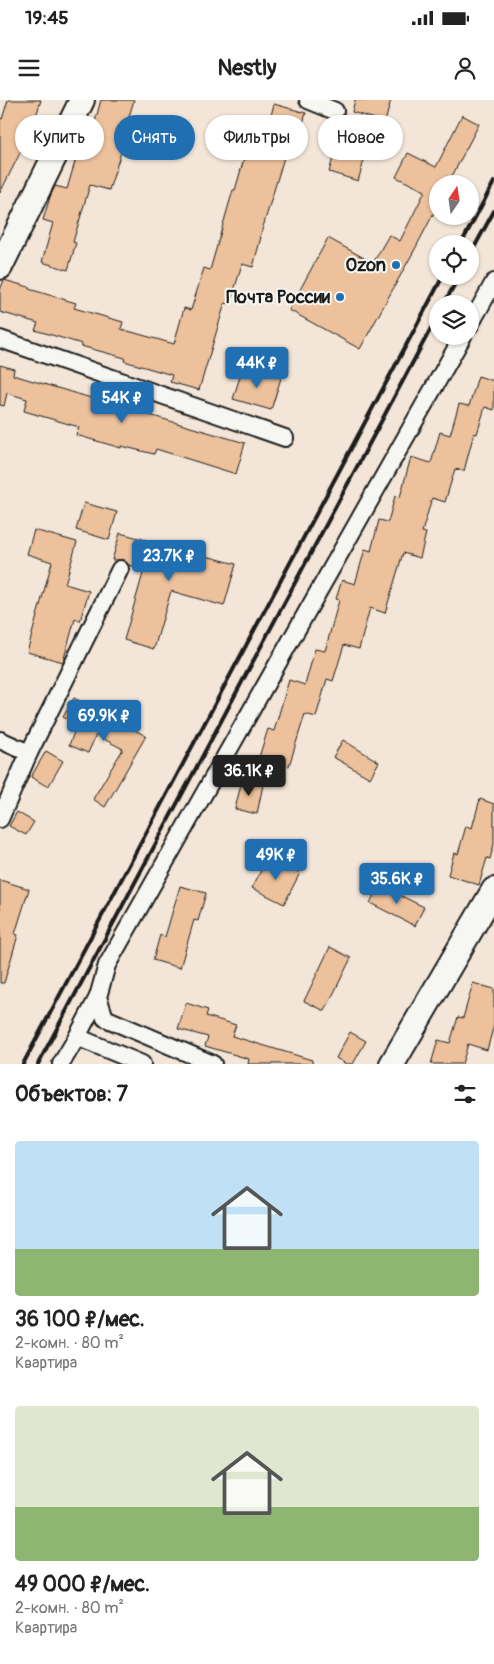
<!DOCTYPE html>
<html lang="ru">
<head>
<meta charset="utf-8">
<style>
	:root { --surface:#fff; --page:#f6f6f6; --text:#222; --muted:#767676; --accent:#1f6fb2 }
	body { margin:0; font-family:Pangolin,sans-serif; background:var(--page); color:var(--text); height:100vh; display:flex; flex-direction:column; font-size:19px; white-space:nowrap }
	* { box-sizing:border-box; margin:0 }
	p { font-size:16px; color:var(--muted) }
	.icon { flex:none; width:28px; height:28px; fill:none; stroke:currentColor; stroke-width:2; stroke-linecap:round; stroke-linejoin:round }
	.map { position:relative; height:964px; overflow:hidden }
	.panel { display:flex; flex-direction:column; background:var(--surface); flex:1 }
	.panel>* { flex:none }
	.guide { position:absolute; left:15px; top:15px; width:465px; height:45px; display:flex; gap:10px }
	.needle { width:32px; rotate:13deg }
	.buttons { position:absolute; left:429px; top:75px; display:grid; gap:10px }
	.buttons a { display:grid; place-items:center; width:50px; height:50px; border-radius:50%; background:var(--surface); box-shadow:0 1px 4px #0004; font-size:25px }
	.price { position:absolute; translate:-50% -42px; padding:0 11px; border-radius:5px; background:var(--accent); color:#fff; font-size:16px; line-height:32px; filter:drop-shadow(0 1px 2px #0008) }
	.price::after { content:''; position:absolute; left:50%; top:30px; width:15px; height:11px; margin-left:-8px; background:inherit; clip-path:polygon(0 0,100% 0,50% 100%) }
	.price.on { background:#222; color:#fff }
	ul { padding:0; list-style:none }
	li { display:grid; align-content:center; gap:10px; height:265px; padding:0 15px }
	li span { display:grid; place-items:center; height:155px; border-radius:5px; color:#555 }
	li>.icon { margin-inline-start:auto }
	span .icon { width:90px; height:90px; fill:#fffc; stroke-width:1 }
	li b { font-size:21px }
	h2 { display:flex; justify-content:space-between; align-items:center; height:60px; padding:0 15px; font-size:21px }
	.pill { padding:0 18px; border-radius:22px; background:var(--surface); box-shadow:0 1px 4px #0004; font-size:18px; line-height:45px }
	.pill.on { background:var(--accent); color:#fff }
	.status { display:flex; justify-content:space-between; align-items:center; height:35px; padding:0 25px; background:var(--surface); direction:ltr }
	.status svg { height:14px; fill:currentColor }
	header { display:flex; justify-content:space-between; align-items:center; height:65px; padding:0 15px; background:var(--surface); font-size:22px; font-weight:700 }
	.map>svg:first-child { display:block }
</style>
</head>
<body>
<div class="status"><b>19:45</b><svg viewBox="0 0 49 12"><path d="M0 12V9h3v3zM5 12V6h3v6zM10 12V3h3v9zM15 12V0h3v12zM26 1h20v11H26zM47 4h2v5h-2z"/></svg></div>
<header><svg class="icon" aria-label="menu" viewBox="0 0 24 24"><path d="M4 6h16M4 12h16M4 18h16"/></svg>Nestly<svg class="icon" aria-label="person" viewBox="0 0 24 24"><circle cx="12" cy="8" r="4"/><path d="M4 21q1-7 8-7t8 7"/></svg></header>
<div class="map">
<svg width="494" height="964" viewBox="0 0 494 964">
	<rect width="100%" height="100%" fill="#f3e6d8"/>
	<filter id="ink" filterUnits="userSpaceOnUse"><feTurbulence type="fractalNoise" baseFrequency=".02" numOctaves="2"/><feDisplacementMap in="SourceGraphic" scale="10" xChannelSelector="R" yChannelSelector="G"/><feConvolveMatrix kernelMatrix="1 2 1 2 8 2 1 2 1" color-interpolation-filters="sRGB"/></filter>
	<g filter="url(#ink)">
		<!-- building -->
		<g fill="#ecc19c" stroke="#1c1c1c">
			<polygon points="8,0 41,0 32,29 35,30 29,46 24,45 0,93 0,18 2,19"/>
			<polygon points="101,0 134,0 128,20 131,21 109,90 90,85 73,142 76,143 68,170 42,162 53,123 43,120 50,97 55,86 67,89 80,45 88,47"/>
			<polygon points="355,0 391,0 385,22 352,12"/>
			<polygon points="274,4 306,13 296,47 288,44 260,137 261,137 253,167 242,164 230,204 225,203 199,290 170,282 172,275 124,261 125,258 81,246 82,244 35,230 38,223 0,212 0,190 4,180 29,187 29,189 76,203 74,208 123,222 121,229 174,244 184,208 191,210 204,168 210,170 233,90 235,90 248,45 262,49"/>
			<polygon points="462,15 479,24 448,84 438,84 438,105 415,149 360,249 289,210 328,138 373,163 389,135 400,141 425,91 396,77 408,53 436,67"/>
			<polygon points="338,41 367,50 358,81 329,72"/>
			<polygon points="0,265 14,269 13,275 245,343 236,374 156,349 154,354 121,346 121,348 76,335 79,327 24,311 27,299 7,293 4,306 0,305"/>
			<polygon points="243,267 281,278 271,310 233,299"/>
			<polygon points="478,276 494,281 494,310 485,307 477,334 474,333 464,371 455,369 445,402 432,398 422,432 426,433 420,458 403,453 385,513 370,508 359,549 344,545 333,581 327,579 316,617 305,614 289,666 259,657 268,629 274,631 289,580 305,585 315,549 325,551 339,500 336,499 342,480 355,484 365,449 371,451 379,420 388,422 395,396 400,397 411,357 431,363 440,332 450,335 459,304 469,306"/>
			<polygon points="84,403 117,412 109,440 76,430"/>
			<polygon points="34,430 77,442 65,484 89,491 80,521 75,519 63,562 27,552 52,462 27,454"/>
			<polygon points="120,433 236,464 224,506 171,491 154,549 124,540 144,470 129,465 124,460 112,460"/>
			<polygon points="74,598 146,636 105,707 93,699 123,649 96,635 88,653 69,645 77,625 63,617"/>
			<polygon points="343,640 379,662 370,678 333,657"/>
			<polygon points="46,651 63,661 48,687 31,677"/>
			<polygon points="242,680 263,685 257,714 235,709"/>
			<polygon points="480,699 494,704 494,744 490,759 487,758 479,785 448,775 454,753 458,754 466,726 472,728"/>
			<polygon points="17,712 34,722 26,735 9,726"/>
			<polygon points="268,757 300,773 284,804 252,788"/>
			<polygon points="0,780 29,789 15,834 18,835 4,883 0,883"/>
			<polygon points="379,785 424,807 415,826 370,803"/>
			<polygon points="180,786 206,793 198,821 194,820 180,868 153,860 160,835 165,837"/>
			<polygon points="330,847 351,858 325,911 304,901"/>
			<polygon points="473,883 494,889 494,925 487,950 468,944 462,964 431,964 438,940 450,943 458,917 463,918"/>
			<polygon points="186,903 208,910 206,916 236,925 232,936 312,960 312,964 248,964 249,959 205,946 208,937 178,929"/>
			<polygon points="350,932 366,941 353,964 346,964 336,958"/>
		</g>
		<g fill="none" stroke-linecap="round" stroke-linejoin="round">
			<defs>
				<g id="street">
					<polyline points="308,0 335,11"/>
					<polyline points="470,225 494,182"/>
					<polyline points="0,239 285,338"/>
					<polyline points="0,640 29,653"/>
					<polyline points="0,719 29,653 120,469"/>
					<polyline points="77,937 142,964"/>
					<polyline points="61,964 77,937 98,897"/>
					<polyline points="213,964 105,918 98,897 107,865 463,236"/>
				</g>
				<g id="secondary">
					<polyline points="0,167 82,0"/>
					<polyline points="392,964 494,790"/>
				</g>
			</defs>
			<!-- street casing -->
			<use href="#street" stroke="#1c1c1c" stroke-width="20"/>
			<!-- secondary casing -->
			<use href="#secondary" stroke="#1c1c1c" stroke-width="28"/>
			<!-- street -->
			<use href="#street" stroke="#f6f6f2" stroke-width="16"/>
			<!-- secondary -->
			<use href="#secondary" stroke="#f6f6f2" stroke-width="24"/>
			<!-- rail -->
			<g stroke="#1c1c1c" stroke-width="4">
				<polyline points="461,144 494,82"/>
				<polyline points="470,155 494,111"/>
				<polyline points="444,204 459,176"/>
				<polyline points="23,964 443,176"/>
				<polyline points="38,964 438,215"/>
			</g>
		</g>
	</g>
	<!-- markers -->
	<g fill="#1f6fb2" stroke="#f6f6f2" stroke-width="2">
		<circle cx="396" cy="165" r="5"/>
		<circle cx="340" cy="197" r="5"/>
	</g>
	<g text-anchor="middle" stroke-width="4" stroke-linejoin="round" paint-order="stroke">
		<!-- poi labels -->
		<g font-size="18" font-weight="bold" fill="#1c1c1c" stroke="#f6f6f2" text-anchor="end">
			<text x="386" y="171">Ozon</text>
			<text x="330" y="203">Почта России</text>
		</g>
	</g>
</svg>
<div class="buttons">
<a><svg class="needle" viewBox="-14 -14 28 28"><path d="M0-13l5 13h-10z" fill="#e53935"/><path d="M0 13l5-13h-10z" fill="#767676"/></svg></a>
<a><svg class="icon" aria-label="locate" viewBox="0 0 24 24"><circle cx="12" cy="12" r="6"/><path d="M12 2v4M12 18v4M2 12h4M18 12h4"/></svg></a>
<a><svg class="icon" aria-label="layers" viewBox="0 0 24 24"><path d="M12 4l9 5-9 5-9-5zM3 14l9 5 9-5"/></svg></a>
</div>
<b class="price" style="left:257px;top:289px">44K ₽</b>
<b class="price" style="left:122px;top:324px">54K ₽</b>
<b class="price" style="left:169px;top:482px">23.7K ₽</b>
<b class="price" style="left:104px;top:642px">69.9K ₽</b>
<b class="price on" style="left:249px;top:697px">36.1K ₽</b>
<b class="price" style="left:276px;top:781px">49K ₽</b>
<b class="price" style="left:397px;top:805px">35.6K ₽</b>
<div class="guide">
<a class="pill">Купить</a>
<a class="pill on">Снять</a>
<a class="pill">Фильтры</a>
<a class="pill">Новое</a>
</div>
</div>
<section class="panel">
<h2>Объектов: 7<svg class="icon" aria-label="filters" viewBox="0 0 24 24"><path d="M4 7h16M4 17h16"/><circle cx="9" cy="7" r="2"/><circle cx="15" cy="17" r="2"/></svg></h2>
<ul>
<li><span style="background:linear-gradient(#bfe0f5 70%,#8fb573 0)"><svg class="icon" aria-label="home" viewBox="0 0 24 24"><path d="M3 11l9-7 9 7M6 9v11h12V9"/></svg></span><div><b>36 100 ₽/мес.</b><p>2-комн. · 80 m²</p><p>Квартира</p></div></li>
<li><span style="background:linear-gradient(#dfe7d0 65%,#8fb573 0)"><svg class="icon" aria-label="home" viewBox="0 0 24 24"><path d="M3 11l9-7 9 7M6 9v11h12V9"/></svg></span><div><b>49 000 ₽/мес.</b><p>2-комн. · 80 m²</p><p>Квартира</p></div></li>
</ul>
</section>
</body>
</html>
